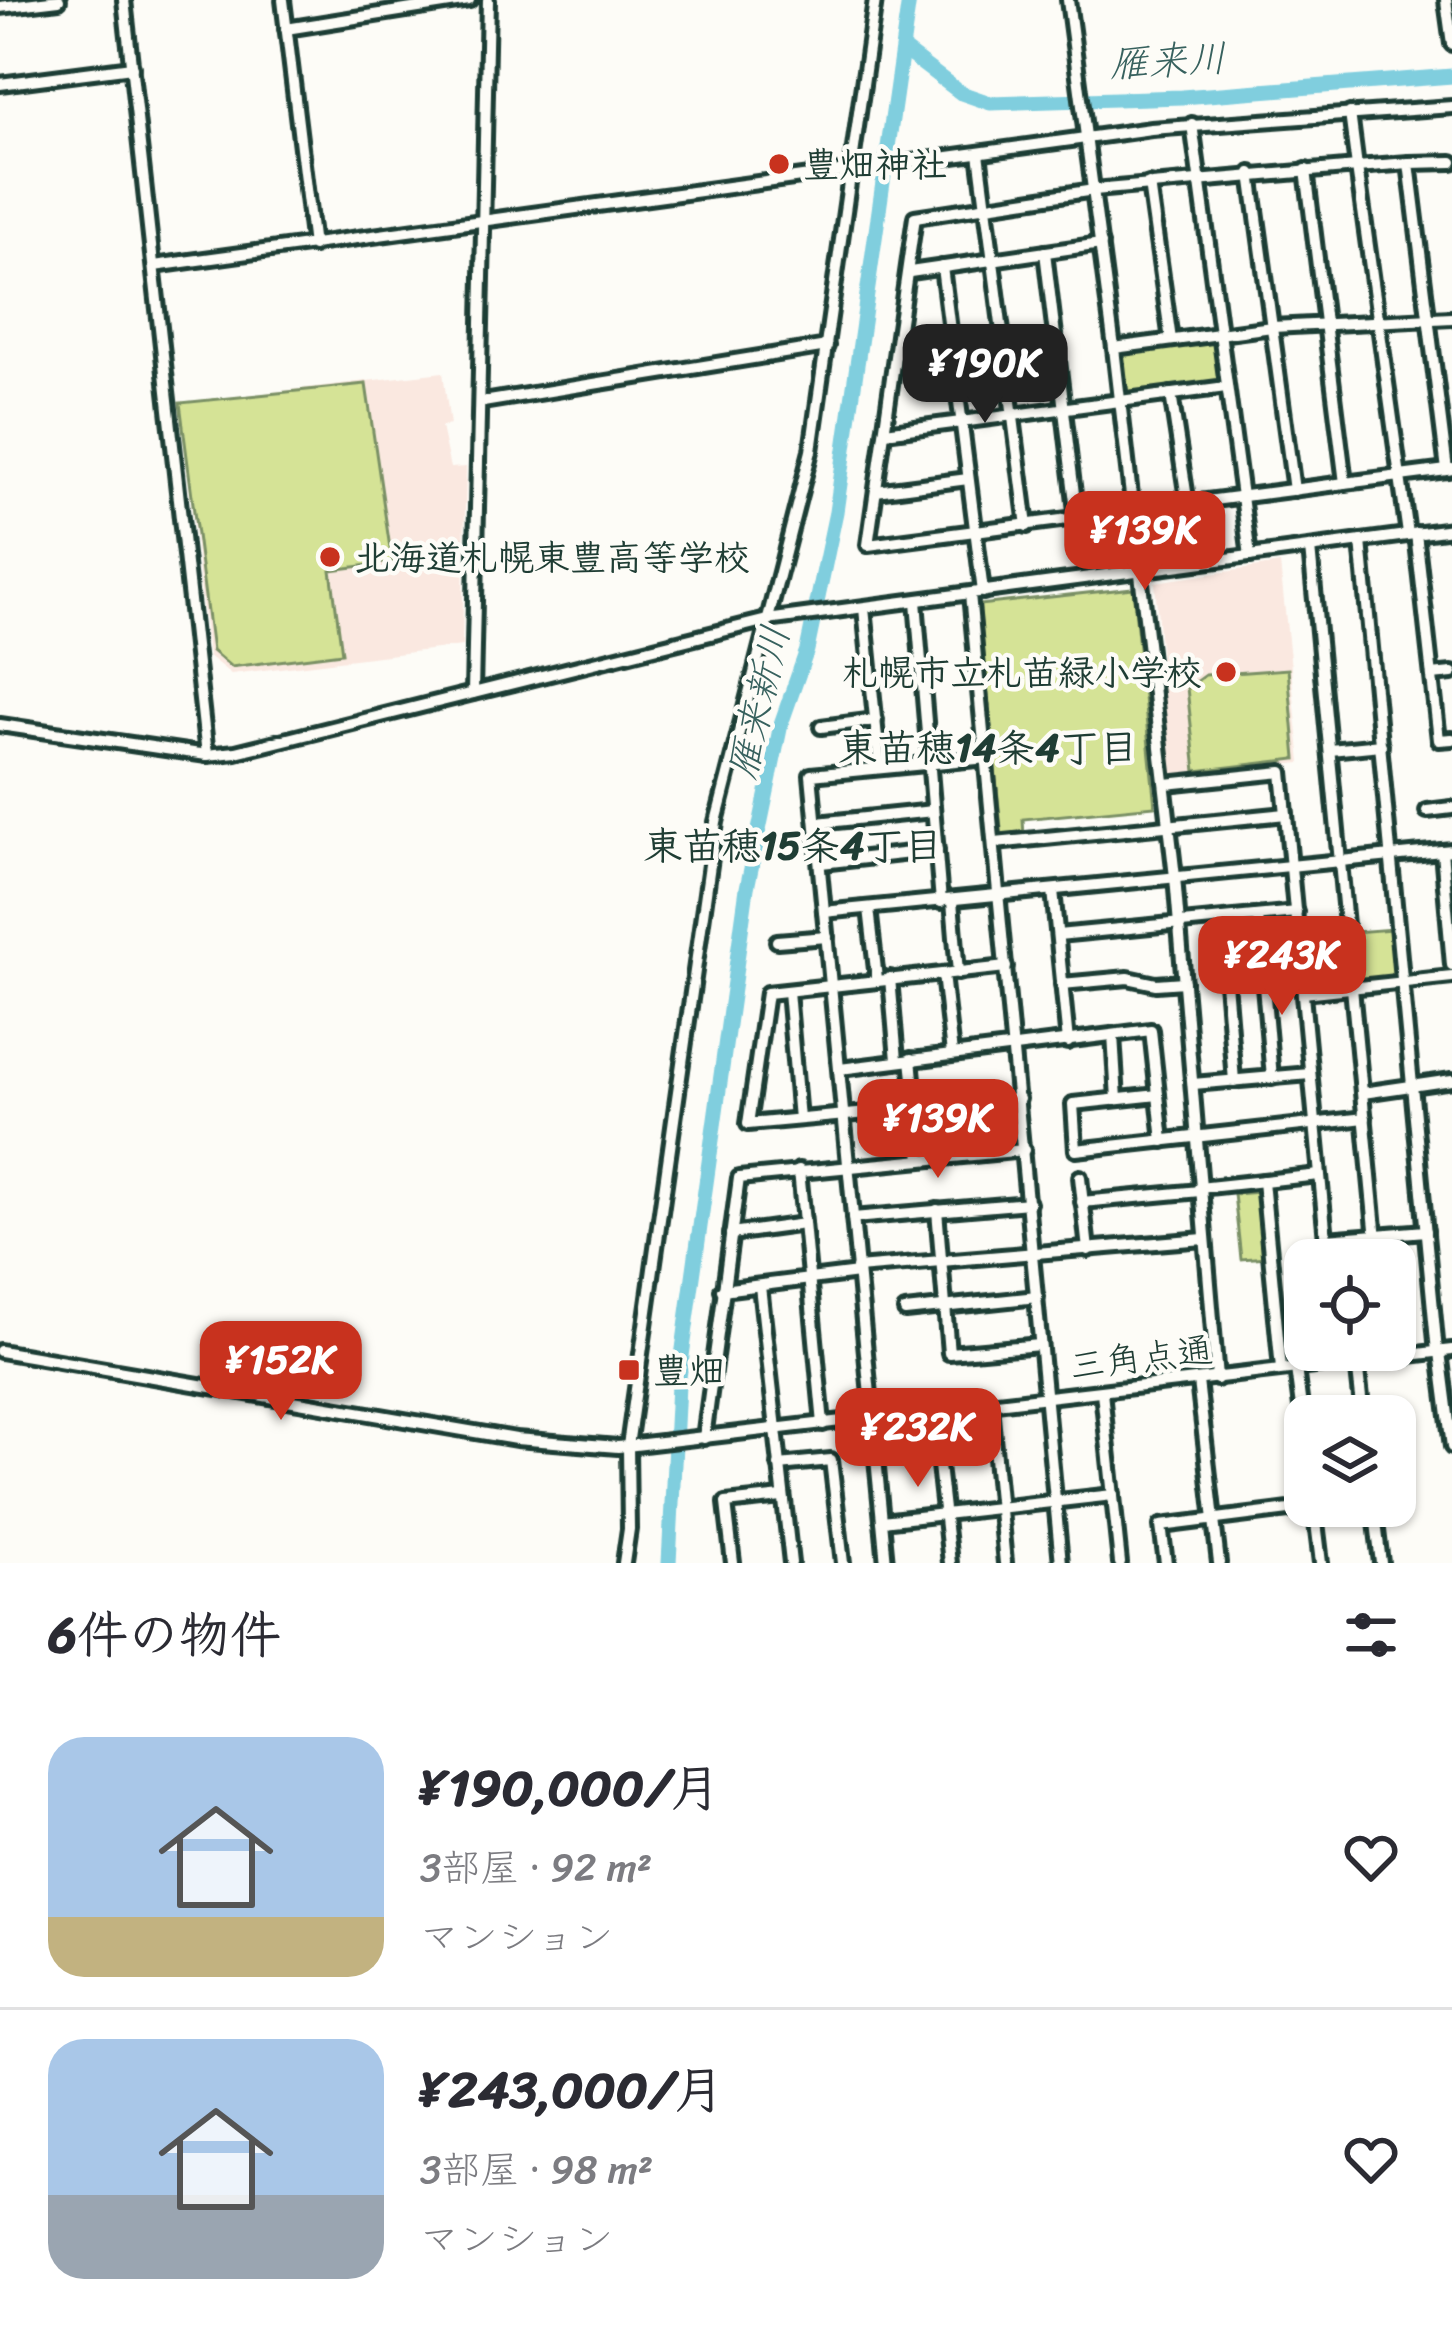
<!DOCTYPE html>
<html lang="ja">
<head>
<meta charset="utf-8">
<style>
	:root { --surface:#fff; --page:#f7f7f7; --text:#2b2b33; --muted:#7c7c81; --line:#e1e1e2; --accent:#c8321e }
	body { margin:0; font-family:Sriracha,"Klee One",sans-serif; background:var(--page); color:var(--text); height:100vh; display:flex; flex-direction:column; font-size:45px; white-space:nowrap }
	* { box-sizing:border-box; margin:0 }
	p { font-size:39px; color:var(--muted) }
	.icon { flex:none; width:66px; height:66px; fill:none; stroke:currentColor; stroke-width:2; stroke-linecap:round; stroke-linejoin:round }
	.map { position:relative; height:1563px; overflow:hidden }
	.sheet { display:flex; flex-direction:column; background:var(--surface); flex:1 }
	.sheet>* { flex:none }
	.buttons { position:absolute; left:1284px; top:1239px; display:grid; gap:24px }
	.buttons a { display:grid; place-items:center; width:132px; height:132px; border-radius:24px; background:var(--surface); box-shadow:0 3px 9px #0004; font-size:60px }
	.price { position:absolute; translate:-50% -102px; padding:0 27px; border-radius:24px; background:var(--accent); color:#fff; font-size:39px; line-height:78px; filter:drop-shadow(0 3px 6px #0008) }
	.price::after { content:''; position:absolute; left:50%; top:72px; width:36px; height:27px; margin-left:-18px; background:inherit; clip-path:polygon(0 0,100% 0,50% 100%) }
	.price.active { background:#222; color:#fff }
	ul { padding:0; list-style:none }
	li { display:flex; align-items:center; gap:36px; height:300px; padding:0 48px }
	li+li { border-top:3px solid var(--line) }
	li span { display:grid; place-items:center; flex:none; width:336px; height:240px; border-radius:36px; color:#555 }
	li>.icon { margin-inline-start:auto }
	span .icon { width:144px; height:144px; fill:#fffc; stroke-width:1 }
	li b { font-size:51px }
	h2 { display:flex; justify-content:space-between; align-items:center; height:144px; padding:0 48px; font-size:51px }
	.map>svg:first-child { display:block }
</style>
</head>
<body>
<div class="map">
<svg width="1452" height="1563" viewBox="0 0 1452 1563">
	<rect width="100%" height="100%" fill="#fdfcf7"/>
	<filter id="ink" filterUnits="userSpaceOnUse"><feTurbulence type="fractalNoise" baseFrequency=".00833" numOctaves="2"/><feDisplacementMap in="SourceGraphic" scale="24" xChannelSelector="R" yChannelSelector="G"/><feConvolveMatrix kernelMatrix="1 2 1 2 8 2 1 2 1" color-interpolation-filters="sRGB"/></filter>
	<g filter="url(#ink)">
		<!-- built -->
		<g fill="#fae8e0">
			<polygon points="443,372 450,425 441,427 450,468 466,467 462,646 231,674 208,656 180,403"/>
			<polygon points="1280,564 1301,763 1170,778 1155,582"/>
		</g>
		<!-- green -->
		<g fill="#d5e396" stroke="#7a9065" stroke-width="3">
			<polygon points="1215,339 1221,384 1125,395 1119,351"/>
			<polygon points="366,384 392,562 331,570 342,653 231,667 212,651 180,403"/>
			<polygon points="1133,588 1155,806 1023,819 1024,837 1002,839 979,605"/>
			<polygon points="1288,669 1296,759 1196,771 1187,688 1205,675"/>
			<polygon points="1392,929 1397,976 1361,984 1353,932"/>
			<polygon points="1260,1192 1267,1257 1241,1259 1234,1194"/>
		</g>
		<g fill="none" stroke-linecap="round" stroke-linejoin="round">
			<!-- river -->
			<g stroke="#80cede" stroke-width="15">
				<polyline points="904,50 961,93 990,103 1182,97 1452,76"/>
				<polyline points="669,1563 678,1385 747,888 781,724 807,650 836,512 909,0"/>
			</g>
			<defs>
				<g id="minor">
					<polyline points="124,0 207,755"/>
					<polyline points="283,0 313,246"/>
					<polyline points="1068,0 1114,348"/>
					<polyline points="1446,0 1452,44"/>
					<polyline points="0,7 59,0"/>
					<polyline points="286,29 469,0"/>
					<polyline points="0,84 132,67"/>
					<polyline points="1350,113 1357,167 1409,163"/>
					<polyline points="1192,124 1250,556"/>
					<polyline points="979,153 1027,526"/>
					<polyline points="1306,170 1345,483"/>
					<polyline points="1251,173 1294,490"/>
					<polyline points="1149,184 1171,340"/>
					<polyline points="1045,252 1077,519"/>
					<polyline points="154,266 1151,129 1452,107"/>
					<polyline points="942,267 983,592"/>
					<polyline points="910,272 1101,244"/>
					<polyline points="1171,394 1188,505"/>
					<polyline points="483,402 827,346"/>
					<polyline points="885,432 1226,387"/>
					<polyline points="1447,470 1409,163 1452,162"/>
					<polyline points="876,491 968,479"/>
					<polyline points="1416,533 1439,740 1452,739"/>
					<polyline points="1408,534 1357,167 1094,190 915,217 868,545 1345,483 1447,470 1452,469"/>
					<polyline points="1361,541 1437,1352"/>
					<polyline points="1310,548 1378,1260"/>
					<polyline points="970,594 1061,1563"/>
					<polyline points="916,601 941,902"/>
					<polyline points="864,608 880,768"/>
					<polyline points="1432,675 1452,673"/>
					<polyline points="473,693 488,0"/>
					<polyline points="0,725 207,755 236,752 767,620 1452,529"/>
					<polyline points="821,727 876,720"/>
					<polyline points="1330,750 1381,745"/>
					<polyline points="1166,784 1282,772 1328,1260"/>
					<polyline points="1427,811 1452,808"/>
					<polyline points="817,823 933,811"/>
					<polyline points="995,843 1286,814"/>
					<polyline points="1442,851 1452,965"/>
					<polyline points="821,863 937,850"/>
					<polyline points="1053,890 1068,1042"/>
					<polyline points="952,901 958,973"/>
					<polyline points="869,908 877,979"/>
					<polyline points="824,912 1452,850"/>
					<polyline points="1258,916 1272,1078"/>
					<polyline points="1221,920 1234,1081"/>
					<polyline points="1058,935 1296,912"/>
					<polyline points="777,941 827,937"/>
					<polyline points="1006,967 767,993 748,1124 1019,1099"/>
					<polyline points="943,974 952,1054"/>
					<polyline points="890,978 897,1060"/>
					<polyline points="1062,984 1128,978 1156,984 1184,982"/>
					<polyline points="788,991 799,1119"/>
					<polyline points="1303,993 1452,977"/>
					<polyline points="1113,1035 1117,1099"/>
					<polyline points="911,1059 921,1159"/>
					<polyline points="840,1069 1151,1030 1163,1141"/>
					<polyline points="1193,1084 1310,1074"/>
					<polyline points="1363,1093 1452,1080"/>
					<polyline points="1158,1095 1073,1104 1076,1150 1365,1118"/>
					<polyline points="799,1170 823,1424"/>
					<polyline points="1080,1177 1088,1250"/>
					<polyline points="1263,1181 1281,1369"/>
					<polyline points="1199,1188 1319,1175"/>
					<polyline points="1082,1202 1200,1191"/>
					<polyline points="937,1210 949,1353 1040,1345"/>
					<polyline points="853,1218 1029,1203"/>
					<polyline points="731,1234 804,1224"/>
					<polyline points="1326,1239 1426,1231"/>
					<polyline points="857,1268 1204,1239"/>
					<polyline points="760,1286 791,1563"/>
					<polyline points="722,1290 858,1273"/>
					<polyline points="905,1311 1037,1297"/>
					<polyline points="0,1351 516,1439 618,1447 1452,1350"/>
					<polyline points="1440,1352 1452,1447"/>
					<polyline points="1357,1361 1363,1416"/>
					<polyline points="1296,1368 1305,1439"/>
					<polyline points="1217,1379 1175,877 1114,348 1272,327 1452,318"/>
					<polyline points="1198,1381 1219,1563"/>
					<polyline points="1102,1392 1120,1563"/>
					<polyline points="990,1405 1005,1563"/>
					<polyline points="933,1412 950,1563"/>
					<polyline points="704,1438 739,1178 1024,1150"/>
					<polyline points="779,1465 831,1460 843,1563"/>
					<polyline points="1314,1506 1321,1563"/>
					<polyline points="1374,1506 1381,1563"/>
					<polyline points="882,1521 1113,1495"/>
					<polyline points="624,1563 629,1529 628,1446 716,822 811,451 875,0"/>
					<polyline points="733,1563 726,1503 782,1497"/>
					<polyline points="886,1563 811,775 987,758"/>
					<polyline points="1166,1563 1161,1526 1321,1506"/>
				</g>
			</defs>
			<!-- minor casing -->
			<use href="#minor" stroke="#1f3d34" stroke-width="20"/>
			<!-- minor -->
			<use href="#minor" stroke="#fdfcf7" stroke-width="10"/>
		</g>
	</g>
	<!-- markers -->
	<g fill="#c8321e" stroke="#fdfcf7" stroke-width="4.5">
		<circle cx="779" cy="164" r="12"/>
		<circle cx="330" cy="557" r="12"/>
		<circle cx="1226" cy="672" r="12"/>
		<rect x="617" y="1358" width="24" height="24" rx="6"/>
	</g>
	<g text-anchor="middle" stroke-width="9" stroke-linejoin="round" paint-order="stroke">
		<!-- poi labels -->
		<g font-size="36" font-weight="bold" fill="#1f3d34" stroke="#fdfcf7" text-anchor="start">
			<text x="803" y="177">豊畑神社</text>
			<text x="354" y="570">北海道札幌東豊高等学校</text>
			<text x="1202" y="685" text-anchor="end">札幌市立札苗緑小学校</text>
			<text x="653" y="1383">豊畑</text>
		</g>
		<!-- street labels -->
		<g font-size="36" fill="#1f3d34" stroke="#fdfcf7">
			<text transform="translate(1141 1357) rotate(-7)" y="13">三角点通</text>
		</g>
		<!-- water labels -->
		<g font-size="39" font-style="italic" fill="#37615e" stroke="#fdfcf7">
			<text transform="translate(1168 60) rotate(-3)" y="14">雁来川</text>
			<text transform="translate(758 702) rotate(-77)" y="14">雁来新川</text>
		</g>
		<!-- neighbourhood labels -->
		<g font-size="39" font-weight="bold" fill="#1f3d34" stroke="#fdfcf7">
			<text x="988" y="761">東苗穂14条4丁目</text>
			<text x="793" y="859">東苗穂15条4丁目</text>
		</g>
	</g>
</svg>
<div class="buttons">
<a><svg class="icon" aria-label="locate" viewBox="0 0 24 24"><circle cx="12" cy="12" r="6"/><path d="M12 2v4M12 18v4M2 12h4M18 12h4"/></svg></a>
<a><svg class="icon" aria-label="layers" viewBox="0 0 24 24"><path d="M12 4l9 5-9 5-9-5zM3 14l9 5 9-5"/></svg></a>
</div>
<b class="price active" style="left:985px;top:426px">¥190K</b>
<b class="price" style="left:1145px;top:593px">¥139K</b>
<b class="price" style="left:1282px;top:1018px">¥243K</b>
<b class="price" style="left:938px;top:1181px">¥139K</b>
<b class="price" style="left:281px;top:1423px">¥152K</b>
<b class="price" style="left:918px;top:1490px">¥232K</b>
</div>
<section class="sheet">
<h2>6件の物件<svg class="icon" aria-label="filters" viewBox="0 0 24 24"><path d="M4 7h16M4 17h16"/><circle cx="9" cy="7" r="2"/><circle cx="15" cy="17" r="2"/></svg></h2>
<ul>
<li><span style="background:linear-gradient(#a9c7e8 75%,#c2b280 0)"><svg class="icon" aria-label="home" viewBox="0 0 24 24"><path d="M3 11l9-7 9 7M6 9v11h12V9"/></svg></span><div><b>¥190,000/月</b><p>3部屋 · 92 m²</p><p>マンション</p></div><svg class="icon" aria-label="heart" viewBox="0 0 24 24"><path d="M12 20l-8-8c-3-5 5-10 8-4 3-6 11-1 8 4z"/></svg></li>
<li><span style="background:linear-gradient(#a9c7e8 65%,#9aa5b1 0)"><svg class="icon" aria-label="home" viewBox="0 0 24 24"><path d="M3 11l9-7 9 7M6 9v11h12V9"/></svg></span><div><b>¥243,000/月</b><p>3部屋 · 98 m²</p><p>マンション</p></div><svg class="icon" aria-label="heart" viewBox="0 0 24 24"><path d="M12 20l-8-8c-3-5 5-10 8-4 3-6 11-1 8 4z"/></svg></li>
</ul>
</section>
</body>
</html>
